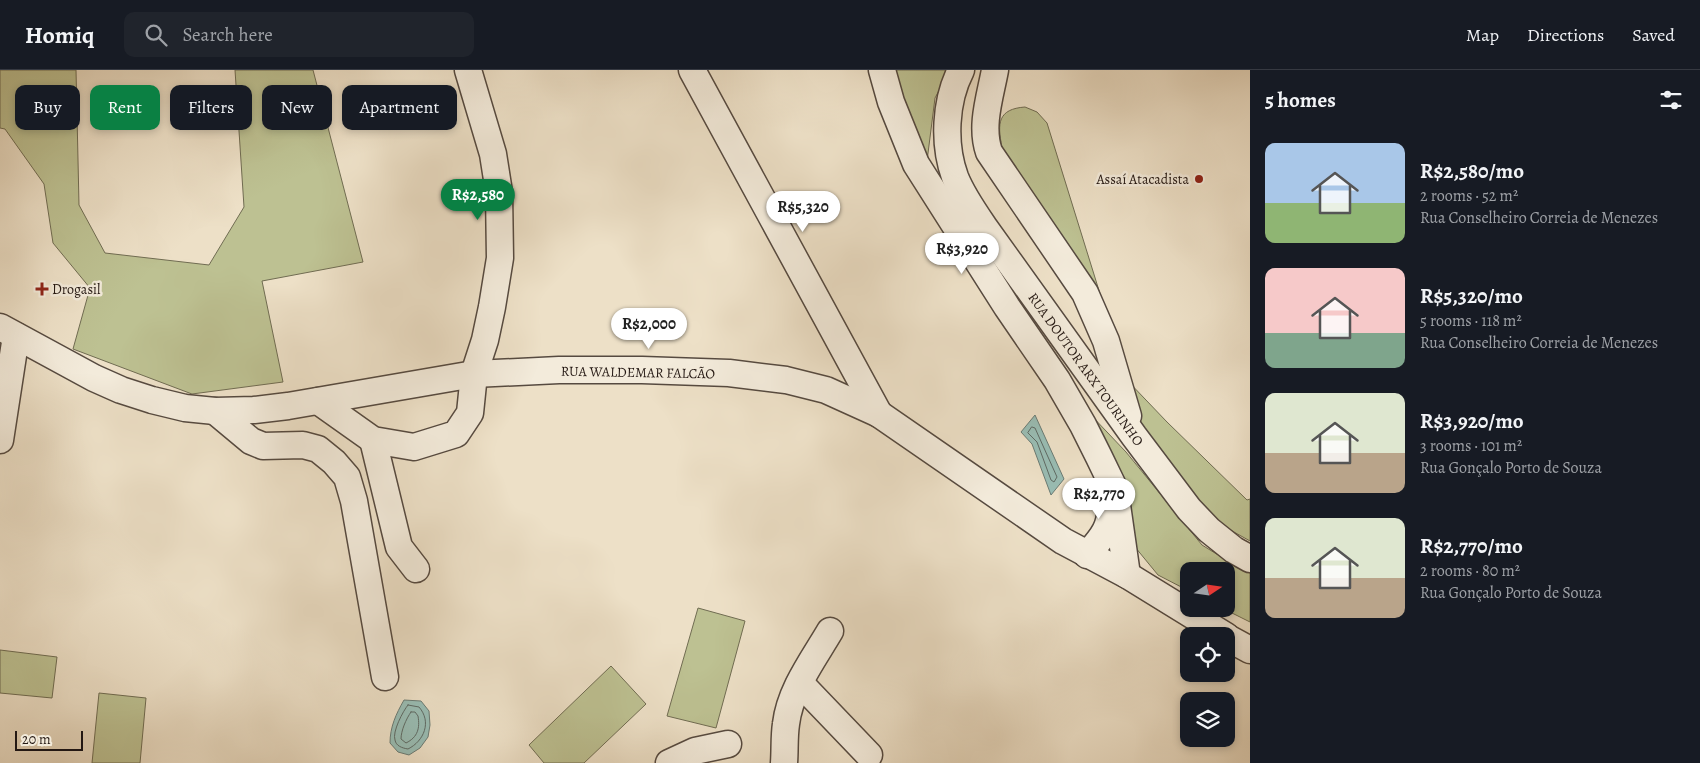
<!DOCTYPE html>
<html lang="en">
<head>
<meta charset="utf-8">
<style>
	:root { --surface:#171b24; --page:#20242c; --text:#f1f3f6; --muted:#9ea1a6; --line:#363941; --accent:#0b8043 }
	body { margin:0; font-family:Alegreya,serif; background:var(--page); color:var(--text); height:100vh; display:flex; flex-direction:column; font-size:19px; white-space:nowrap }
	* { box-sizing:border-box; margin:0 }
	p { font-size:16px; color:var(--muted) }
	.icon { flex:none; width:28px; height:28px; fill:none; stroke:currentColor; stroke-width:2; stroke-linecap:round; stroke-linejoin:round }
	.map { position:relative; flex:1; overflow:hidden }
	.drawer { display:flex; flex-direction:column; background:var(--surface); width:450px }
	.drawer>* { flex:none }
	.banner { position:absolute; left:15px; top:15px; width:475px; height:45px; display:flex; gap:10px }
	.needle { width:32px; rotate:77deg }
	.tools { position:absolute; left:1180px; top:492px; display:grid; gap:10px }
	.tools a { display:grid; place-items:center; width:55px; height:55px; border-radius:10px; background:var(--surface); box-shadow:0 2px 8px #0003; font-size:25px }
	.scale { position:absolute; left:15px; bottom:12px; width:68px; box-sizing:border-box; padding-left:5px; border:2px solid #241813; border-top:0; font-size:14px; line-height:18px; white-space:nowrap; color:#241813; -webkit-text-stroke:4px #f3ebdb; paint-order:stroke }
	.price { position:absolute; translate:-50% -42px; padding:0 11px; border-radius:18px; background:#fff; color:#222; font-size:16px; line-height:32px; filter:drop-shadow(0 1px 2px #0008) }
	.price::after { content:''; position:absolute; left:50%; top:30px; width:15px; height:11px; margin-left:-8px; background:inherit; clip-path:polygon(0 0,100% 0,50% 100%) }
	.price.active { background:var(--accent); color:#fff }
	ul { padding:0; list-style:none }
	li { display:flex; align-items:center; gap:15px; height:125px; padding:0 15px }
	li span { display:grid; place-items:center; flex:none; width:140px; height:100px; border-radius:10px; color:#555 }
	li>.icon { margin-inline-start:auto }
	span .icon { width:60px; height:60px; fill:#fffc; stroke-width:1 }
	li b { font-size:21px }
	h2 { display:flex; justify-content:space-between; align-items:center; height:60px; padding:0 15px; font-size:21px }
	.chip { padding:0 18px; border-radius:10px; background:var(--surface); box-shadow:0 2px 8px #0003; font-size:18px; line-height:45px }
	.chip.active { background:var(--accent); color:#fff }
	header { display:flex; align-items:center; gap:30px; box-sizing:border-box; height:70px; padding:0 25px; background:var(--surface); border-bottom:1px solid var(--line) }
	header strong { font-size:24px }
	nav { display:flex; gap:28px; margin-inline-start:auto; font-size:18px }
	.search { width:350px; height:45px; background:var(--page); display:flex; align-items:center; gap:12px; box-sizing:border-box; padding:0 18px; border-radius:10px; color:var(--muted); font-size:19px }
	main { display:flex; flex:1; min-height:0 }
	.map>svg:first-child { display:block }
</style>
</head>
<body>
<header>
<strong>Homiq</strong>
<div class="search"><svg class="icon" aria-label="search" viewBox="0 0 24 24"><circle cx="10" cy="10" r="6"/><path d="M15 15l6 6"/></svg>Search here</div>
<nav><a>Map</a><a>Directions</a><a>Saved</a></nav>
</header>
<main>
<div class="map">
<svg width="1250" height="693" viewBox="0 0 1250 693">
	<rect width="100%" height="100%" fill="#ede0c7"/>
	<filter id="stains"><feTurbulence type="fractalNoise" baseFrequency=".004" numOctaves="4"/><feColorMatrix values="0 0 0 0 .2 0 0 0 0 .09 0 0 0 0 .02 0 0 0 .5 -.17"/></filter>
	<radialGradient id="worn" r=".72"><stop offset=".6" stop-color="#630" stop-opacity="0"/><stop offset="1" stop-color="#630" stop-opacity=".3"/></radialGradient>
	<!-- green -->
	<g fill="#bdc192" stroke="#706c52">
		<polygon points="0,0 76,0 79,135 105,183 209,195 244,137 235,0 313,0 363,192 262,211 283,312 192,324 73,279 90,218 53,173 44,114 5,59 0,58"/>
		<polygon points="888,0 950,0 935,28 926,99"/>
		<path d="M1025,37L1037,42L1047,53L1101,227L1002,77C997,53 998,39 1025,37Z"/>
		<polygon points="1124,307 1167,352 1247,430 1250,429 1250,471 1209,448 1145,364"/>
		<polygon points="1088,342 1126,382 1202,475 1244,501 1250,503 1250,552 1224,539 1226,539 1226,501 1189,501 1189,521 1158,505 1135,477"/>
		<polygon points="698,538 745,551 716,658 667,646"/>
		<polygon points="0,580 57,587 52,628 0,623"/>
		<polygon points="611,596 646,634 584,693 544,693 529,675"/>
		<polygon points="99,623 146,628 140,693 92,693"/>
	</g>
	<!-- water -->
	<g fill="#99bdb4" stroke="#6a7b74">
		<polygon points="1035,345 1064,409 1051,425 1032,374 1021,362"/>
		<path d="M404,630L421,631L429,641L430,655L428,667L420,678L409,685L398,682L390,673C390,657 396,644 404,630Z"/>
	</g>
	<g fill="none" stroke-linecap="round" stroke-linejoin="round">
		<!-- shore -->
		<g stroke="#5e6a64" stroke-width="1">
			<polygon points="1032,357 1035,358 1057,407 1054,412 1051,410 1037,372 1028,363"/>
			<path d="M408,635L419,637C432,652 424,671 408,679C402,678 396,676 395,670C392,662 403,641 408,635Z"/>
			<path d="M411,642H415L418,646C420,658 418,667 406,673L401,669C401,661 406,649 411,642Z"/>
		</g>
		<defs>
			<g id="minor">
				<polyline points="692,0 879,344"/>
				<polyline points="882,0 891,32 916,94 1007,237 1057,310 1083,355 1099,387 1113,416 1117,435 1127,505"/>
				<path d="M961,0C945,31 943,74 955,107C962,125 974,142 985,158L1134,366L1189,439L1209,460L1234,480L1250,489"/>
				<path d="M995,0C990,27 980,56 989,82L1085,223L1106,271L1128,346"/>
				<polyline points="0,257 94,308 121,320 152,330 185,338 215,341 254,340 288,336 474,304 559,300 642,300 729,303 786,310 826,320 879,344 1063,471 1127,505 1226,566"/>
				<polyline points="318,331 373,370 414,377 456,364 470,343 474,304 485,270 492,237 500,188 499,122 493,84 468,0"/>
				<polyline points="215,341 251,371 263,376 303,375 318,379 334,392 347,407 354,431 385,607"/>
				<polyline points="0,370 16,266"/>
				<polyline points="373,370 399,477 416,499"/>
				<path d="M1087,485C1102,468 1113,456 1110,431"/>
				<polyline points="1226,567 1250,580"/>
				<polyline points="800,613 869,685"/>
				<polyline points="669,693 695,681 728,674"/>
				<path d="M784,693C785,680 784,667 786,654C790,620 813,590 830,561"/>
			</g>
		</defs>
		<!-- minor casing -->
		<use href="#minor" stroke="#564a40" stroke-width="29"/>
		<!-- minor -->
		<use href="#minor" stroke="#f3ebdb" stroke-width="26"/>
	</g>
	<!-- markers -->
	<g fill="#8f2418" stroke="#f3ebdb" stroke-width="2">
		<circle cx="1199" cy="109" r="5"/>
		<path d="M39.5 211.5h5v5h5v5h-5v5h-5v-5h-5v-5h5z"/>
	</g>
	<g text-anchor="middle" stroke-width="5" stroke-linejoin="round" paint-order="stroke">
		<!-- poi labels -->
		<g font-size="14" fill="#241813" stroke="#f3ebdb" text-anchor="end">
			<text x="1189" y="114">Assaí Atacadista</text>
			<text x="52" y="224" text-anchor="start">Drogasil</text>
		</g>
		<!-- street labels -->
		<g font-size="14" fill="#241813" stroke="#f3ebdb">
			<text transform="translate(1086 299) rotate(54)" y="5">RUA DOUTOR ARX TOURINHO</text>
			<text transform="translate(638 302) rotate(1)" y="5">RUA WALDEMAR FALCÃO</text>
		</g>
	</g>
	<rect width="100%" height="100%" filter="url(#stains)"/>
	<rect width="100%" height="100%" fill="url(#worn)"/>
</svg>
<div class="tools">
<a><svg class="needle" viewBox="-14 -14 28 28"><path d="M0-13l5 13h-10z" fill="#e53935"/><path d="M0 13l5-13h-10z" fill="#9ea1a6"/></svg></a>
<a><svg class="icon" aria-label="locate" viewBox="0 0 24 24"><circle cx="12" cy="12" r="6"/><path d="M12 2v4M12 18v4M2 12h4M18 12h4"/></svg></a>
<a><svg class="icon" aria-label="layers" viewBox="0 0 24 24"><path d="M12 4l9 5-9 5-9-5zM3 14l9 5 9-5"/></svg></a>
</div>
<div class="scale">20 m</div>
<b class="price active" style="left:478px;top:151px">R$2,580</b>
<b class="price" style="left:803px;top:163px">R$5,320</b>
<b class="price" style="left:962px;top:205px">R$3,920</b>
<b class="price" style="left:649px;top:280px">R$2,000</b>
<b class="price" style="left:1099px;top:450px">R$2,770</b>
<div class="banner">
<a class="chip">Buy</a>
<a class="chip active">Rent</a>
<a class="chip">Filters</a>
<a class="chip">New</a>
<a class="chip">Apartment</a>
</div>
</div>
<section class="drawer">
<h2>5 homes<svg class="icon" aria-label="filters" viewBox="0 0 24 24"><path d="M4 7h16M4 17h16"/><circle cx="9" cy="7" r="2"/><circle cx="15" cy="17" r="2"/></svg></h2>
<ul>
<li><span style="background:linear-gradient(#a9c7e8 60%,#8fb573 0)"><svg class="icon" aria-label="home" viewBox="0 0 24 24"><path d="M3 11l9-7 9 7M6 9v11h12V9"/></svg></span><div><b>R$2,580/mo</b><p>2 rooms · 52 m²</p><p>Rua Conselheiro Correia de Menezes</p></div></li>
<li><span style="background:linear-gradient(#f6c9c9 65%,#7fa58c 0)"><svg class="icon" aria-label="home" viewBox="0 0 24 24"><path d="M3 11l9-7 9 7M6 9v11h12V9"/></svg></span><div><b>R$5,320/mo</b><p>5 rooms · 118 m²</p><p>Rua Conselheiro Correia de Menezes</p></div></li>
<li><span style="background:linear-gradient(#dfe7d0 60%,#b9a48a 0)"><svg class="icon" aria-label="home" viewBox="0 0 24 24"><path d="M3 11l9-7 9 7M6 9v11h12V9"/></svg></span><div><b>R$3,920/mo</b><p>3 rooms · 101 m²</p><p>Rua Gonçalo Porto de Souza</p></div></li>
<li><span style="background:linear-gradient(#dfe7d0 60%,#b9a48a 0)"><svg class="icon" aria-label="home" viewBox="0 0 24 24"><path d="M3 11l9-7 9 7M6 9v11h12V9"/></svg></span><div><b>R$2,770/mo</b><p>2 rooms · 80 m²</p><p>Rua Gonçalo Porto de Souza</p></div></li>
</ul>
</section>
</main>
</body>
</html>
